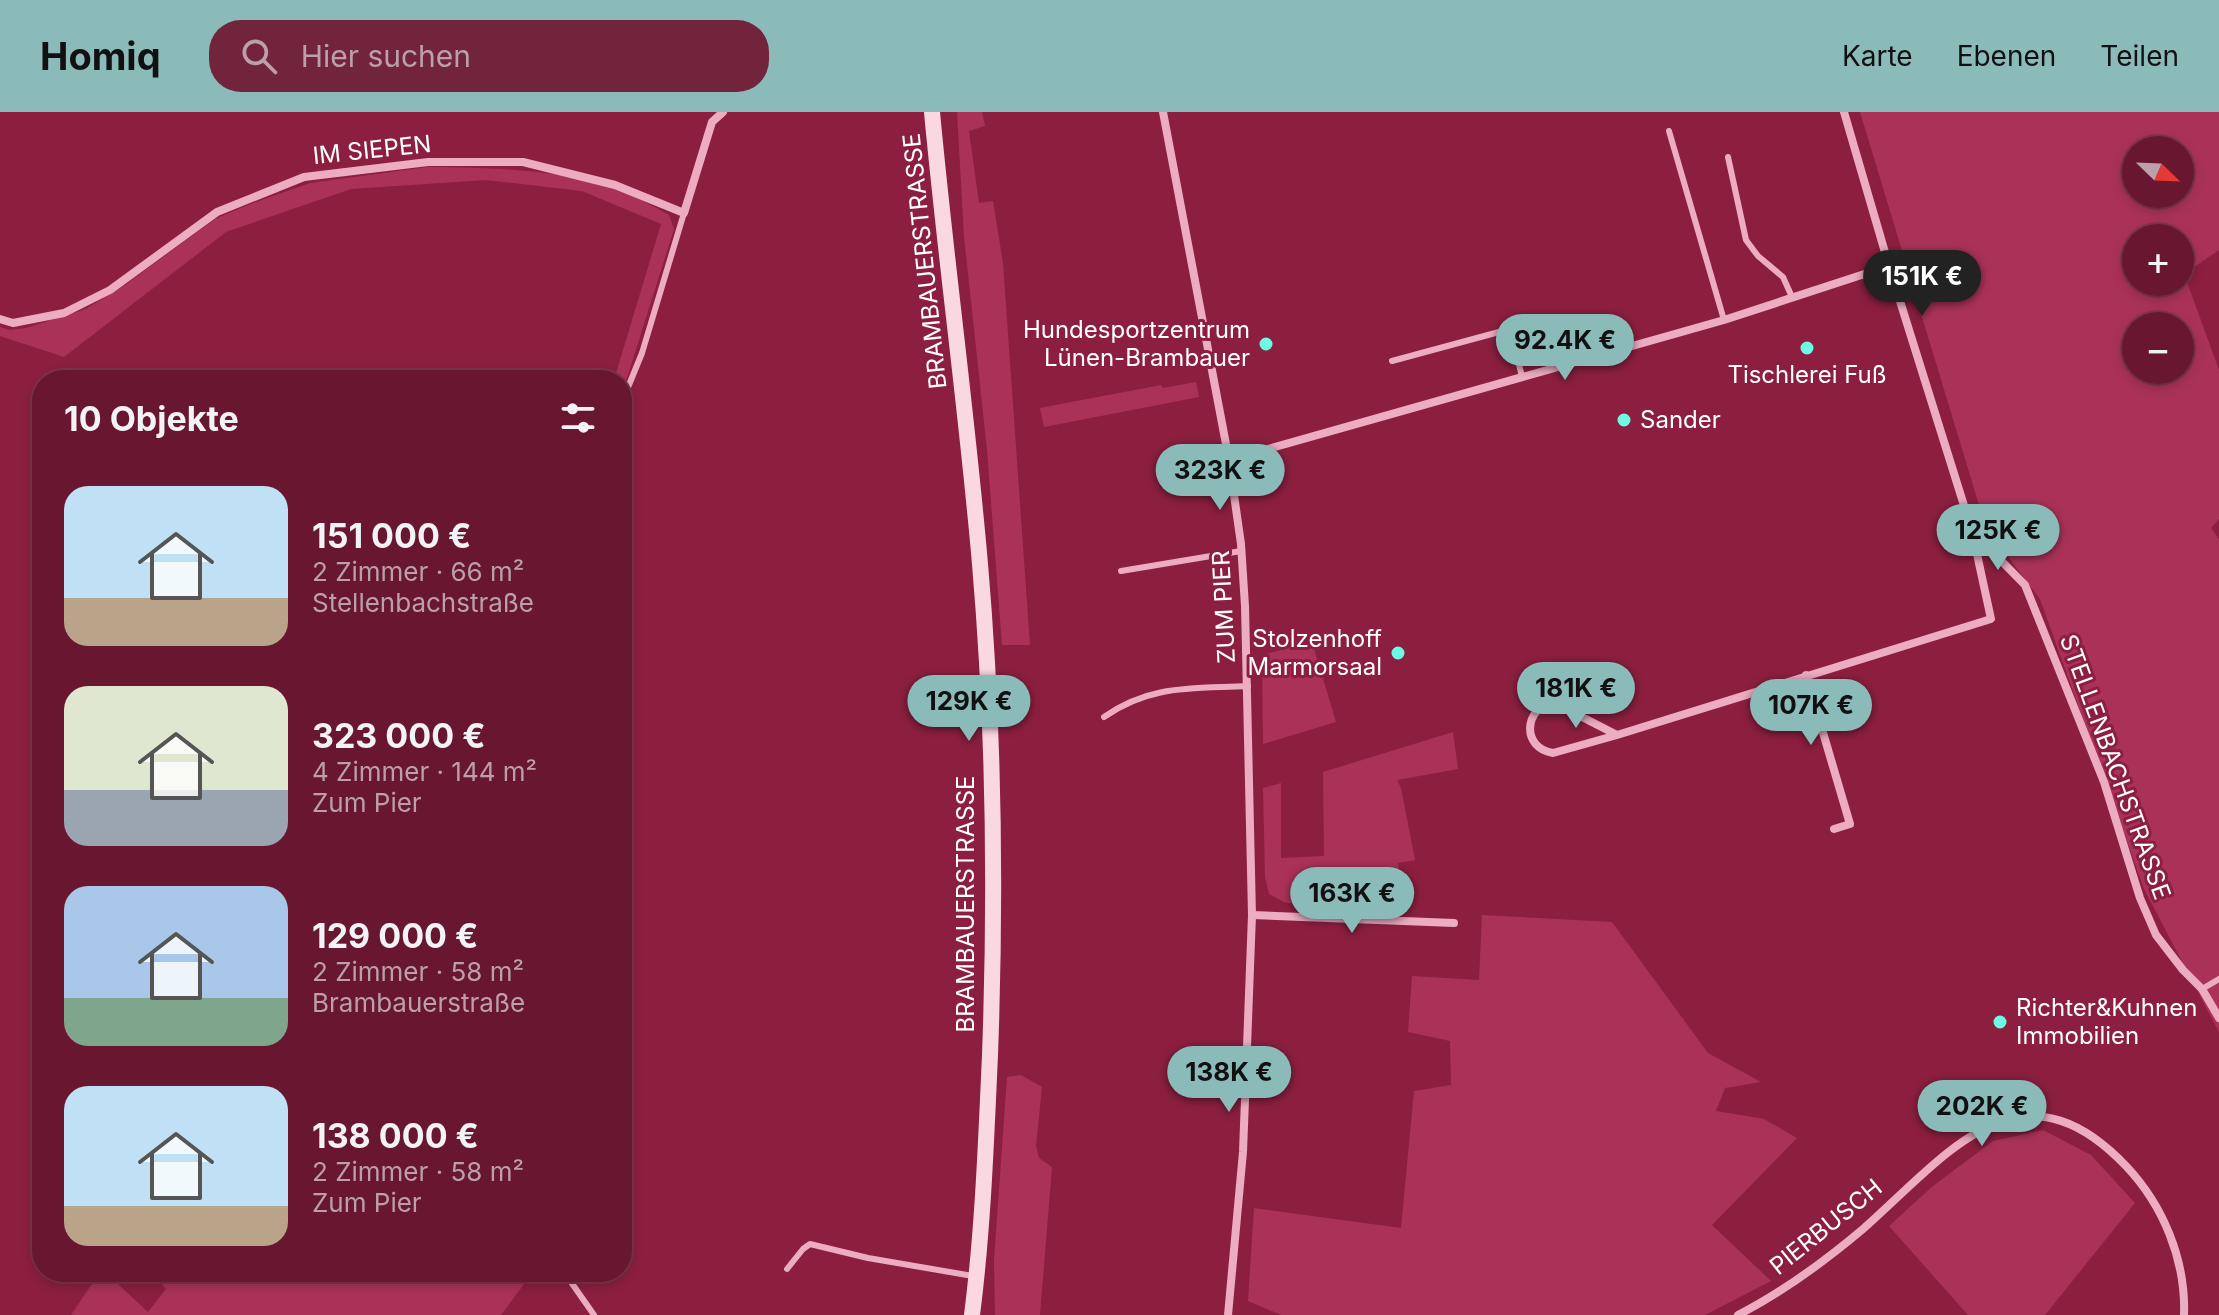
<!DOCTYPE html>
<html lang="de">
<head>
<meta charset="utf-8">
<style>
	:root { --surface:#691730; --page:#71243c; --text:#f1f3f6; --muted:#bd9fab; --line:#7c364c; --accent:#8bbbb9 }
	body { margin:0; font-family:Inter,sans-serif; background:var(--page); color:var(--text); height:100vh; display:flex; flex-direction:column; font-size:30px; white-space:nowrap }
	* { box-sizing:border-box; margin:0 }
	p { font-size:26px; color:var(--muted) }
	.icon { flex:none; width:44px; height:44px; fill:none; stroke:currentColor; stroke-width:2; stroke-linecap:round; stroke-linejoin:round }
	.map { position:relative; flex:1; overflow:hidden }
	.side { position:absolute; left:32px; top:258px; width:600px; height:912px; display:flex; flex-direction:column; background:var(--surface); border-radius:32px; box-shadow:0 4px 12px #0003,0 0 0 2px var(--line) }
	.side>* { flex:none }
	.needle { width:52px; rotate:113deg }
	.tools { position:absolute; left:2122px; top:24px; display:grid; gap:16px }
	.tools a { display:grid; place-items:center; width:72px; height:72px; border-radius:50%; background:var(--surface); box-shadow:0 4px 12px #0003,0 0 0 2px var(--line); font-size:40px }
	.price { position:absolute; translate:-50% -68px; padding:0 18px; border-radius:28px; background:var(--accent); color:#111; font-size:26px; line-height:52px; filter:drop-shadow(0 2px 4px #0008) }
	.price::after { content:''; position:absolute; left:50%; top:48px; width:24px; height:18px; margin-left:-12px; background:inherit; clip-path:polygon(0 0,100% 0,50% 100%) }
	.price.current { background:#222; color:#fff }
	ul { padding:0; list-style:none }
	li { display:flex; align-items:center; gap:24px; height:200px; padding:0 32px }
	li span { display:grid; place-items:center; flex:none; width:224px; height:160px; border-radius:24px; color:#555 }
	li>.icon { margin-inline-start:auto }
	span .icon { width:96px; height:96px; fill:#fffc; stroke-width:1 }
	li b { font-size:34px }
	h2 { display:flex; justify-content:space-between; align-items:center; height:96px; padding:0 32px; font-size:34px }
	header { display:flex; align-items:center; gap:48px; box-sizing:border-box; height:112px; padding:0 40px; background:var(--accent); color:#111 }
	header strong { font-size:38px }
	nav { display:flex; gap:44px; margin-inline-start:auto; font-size:28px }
	.search { width:560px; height:72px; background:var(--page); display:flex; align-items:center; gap:20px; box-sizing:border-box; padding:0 28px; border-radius:32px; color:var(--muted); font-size:30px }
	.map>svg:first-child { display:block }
</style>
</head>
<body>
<header>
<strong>Homiq</strong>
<div class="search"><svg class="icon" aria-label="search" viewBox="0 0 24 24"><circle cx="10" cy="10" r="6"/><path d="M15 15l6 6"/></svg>Hier suchen</div>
<nav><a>Karte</a><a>Ebenen</a><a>Teilen</a></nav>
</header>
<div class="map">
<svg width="2219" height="1203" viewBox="0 0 2219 1203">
	<rect width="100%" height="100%" fill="#8c1f40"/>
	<!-- green -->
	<g fill="#aa3259" fill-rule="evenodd">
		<polygon points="957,0 982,0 985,14 969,19 979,91 993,89 1003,151 1030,533 1002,533 987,338 964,124"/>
		<path d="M1860,0H2219V138L2184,162L2219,258V407L2211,416L2219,427V920L2144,777L2040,487L1986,416ZM2136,38H2180V82H2136ZM2136,126H2180V170H2136ZM2136,214H2180V258H2136Z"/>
		<path d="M428,55C488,56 549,56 607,74C629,81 649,92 669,103L674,117L622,282V268H614L661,112L582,79L486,68L351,77L226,120L64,245L0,224V215L10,218L26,216L86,197L125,173L215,107L253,91L310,71Z"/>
		<polygon points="1196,270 1199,285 1044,315 1040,296 1161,273 1163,276"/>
		<polygon points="1304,532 1314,537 1336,610 1263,632 1262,543"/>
		<polygon points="1453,620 1458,657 1397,668 1401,676 1415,748 1398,751 1404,794 1286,791 1269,782 1265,765 1263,676 1281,671 1281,746 1324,744 1323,660"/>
		<polygon points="1482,803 1612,810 1708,941 1761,970 1725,976 1716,999 1764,1007 1797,1026 1712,1113 1771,1169 1705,1203 1281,1203 1248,1189 1254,1096 1401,1116 1414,979 1451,973 1450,929 1408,920 1412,864 1479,868"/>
		<polygon points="1021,963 1042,975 1036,1034 1039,1046 1052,1055 1040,1203 995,1203 994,1148 1007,965"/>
		<polygon points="2043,1018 2091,1043 2135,1091 2045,1203 1968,1203 1889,1114 1933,1074 1993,1029"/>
		<polygon points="100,1160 105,1160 148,1200 166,1177 151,1160 533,1160 501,1203 71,1203"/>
	</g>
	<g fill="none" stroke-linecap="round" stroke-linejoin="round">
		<!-- service -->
		<g stroke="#ecacc1" stroke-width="6">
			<polyline points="1669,19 1724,208"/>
			<polyline points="1728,45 1746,128 1758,144 1783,165 1792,185"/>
			<polyline points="1392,249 1499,220 1509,222 1514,231 1522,265"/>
			<polyline points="622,290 642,241 684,101"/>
			<polyline points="1121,459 1241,439"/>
			<path d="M1104,605C1151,572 1193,577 1248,574"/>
			<polyline points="2202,877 2219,867"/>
			<polyline points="787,1157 803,1137 810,1132 868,1146 973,1164"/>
			<polyline points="564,1160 594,1203"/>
		</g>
		<!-- minor -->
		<g stroke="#ecacc1" stroke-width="8">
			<polyline points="1163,0 1229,348 1241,432 1245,494 1252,803 1243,1040 1228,1203"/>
			<polyline points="0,207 13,211 64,201 110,178 217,100 304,65 428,50 523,50 615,73 684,101 712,10 723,0"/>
			<polyline points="1229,348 1724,208 1889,154"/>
			<polyline points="1974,421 2025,473 2104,670 2140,786 2156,823 2183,858 2202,877 2219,906"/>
			<polyline points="1806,563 1850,712 1834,717"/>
			<path d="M1617,623L1553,641C1521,636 1524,596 1553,590L1617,623L1991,507L1972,419L1889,154L1844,0"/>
			<polyline points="1252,803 1454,811"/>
			<path d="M1738,1203C1783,1180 1825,1149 1863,1117C1946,1044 2019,942 2126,1054C2163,1093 2186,1148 2184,1203"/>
		</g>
		<!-- secondary -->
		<path stroke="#f9d8e2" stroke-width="16" d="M932,0C946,151 967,301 980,452C994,615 996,780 990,943C986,1030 983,1117 972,1203"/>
	</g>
	<!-- markers -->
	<g fill="#6cfae4" stroke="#8c1f40" stroke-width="3">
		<circle cx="1266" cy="232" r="8"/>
		<circle cx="1807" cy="236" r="8"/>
		<circle cx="1624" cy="308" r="8"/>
		<circle cx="1398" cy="541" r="8"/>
		<circle cx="2000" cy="910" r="8"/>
	</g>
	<g text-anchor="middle" stroke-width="6" stroke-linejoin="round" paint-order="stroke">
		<!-- street labels -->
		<g font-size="24" fill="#fff" stroke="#8c1f40">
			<text transform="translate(372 38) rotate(-6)" y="8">IM SIEPEN</text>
			<text transform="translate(925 149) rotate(-96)" y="8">BRAMBAUERSTRASSE</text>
			<text transform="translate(1224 495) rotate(-93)" y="8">ZUM PIER</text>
			<text transform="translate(2115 655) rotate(70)" y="8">STELLENBACHSTRASSE</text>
			<text transform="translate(966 792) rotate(-90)" y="8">BRAMBAUERSTRASSE</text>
			<text transform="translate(1826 1115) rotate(-39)" y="8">PIERBUSCH</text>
		</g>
		<!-- poi labels -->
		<g font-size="24" fill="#fff" stroke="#8c1f40" text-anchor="end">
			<text x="1250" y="226">Hundesportzentrum<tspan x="1250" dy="28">Lünen-Brambauer</tspan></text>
			<text x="1807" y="271" text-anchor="middle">Tischlerei Fuß</text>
			<text x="1640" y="316" text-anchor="start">Sander</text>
			<text x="1382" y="535">Stolzenhoff<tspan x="1382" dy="28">Marmorsaal</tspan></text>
			<text x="2016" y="904" text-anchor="start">Richter&amp;Kuhnen<tspan x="2016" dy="28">Immobilien</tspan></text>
		</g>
	</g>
</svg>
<div class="tools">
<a><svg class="needle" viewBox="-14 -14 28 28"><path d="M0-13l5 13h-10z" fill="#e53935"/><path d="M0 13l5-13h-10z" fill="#bd9fab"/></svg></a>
<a>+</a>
<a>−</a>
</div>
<b class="price current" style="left:1922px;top:206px">151K €</b>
<b class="price" style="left:1565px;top:270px">92.4K €</b>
<b class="price" style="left:1220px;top:400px">323K €</b>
<b class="price" style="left:1998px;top:460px">125K €</b>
<b class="price" style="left:1576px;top:618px">181K €</b>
<b class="price" style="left:969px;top:631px">129K €</b>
<b class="price" style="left:1811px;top:635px">107K €</b>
<b class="price" style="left:1352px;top:823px">163K €</b>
<b class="price" style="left:1229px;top:1002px">138K €</b>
<b class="price" style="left:1982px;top:1036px">202K €</b>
<section class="side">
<h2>10 Objekte<svg class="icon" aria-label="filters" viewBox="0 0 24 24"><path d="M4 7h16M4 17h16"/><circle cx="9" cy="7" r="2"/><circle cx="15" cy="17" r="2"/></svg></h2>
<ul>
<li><span style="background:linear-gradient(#bfe0f5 70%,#b9a48a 0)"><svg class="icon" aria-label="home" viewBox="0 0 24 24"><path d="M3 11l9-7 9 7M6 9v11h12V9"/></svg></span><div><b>151 000 €</b><p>2 Zimmer · 66 m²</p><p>Stellenbachstraße</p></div></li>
<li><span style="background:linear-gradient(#dfe7d0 65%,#9aa5b1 0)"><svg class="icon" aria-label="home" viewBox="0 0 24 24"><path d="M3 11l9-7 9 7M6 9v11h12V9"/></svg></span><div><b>323 000 €</b><p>4 Zimmer · 144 m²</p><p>Zum Pier</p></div></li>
<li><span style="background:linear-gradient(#a9c7e8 70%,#7fa58c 0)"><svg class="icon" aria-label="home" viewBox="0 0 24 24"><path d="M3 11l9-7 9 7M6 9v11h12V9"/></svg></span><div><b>129 000 €</b><p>2 Zimmer · 58 m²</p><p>Brambauerstraße</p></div></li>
<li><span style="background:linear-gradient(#bfe0f5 75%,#b9a48a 0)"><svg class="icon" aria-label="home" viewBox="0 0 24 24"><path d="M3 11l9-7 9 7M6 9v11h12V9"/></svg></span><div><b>138 000 €</b><p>2 Zimmer · 58 m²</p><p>Zum Pier</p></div></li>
</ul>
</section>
</div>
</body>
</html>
